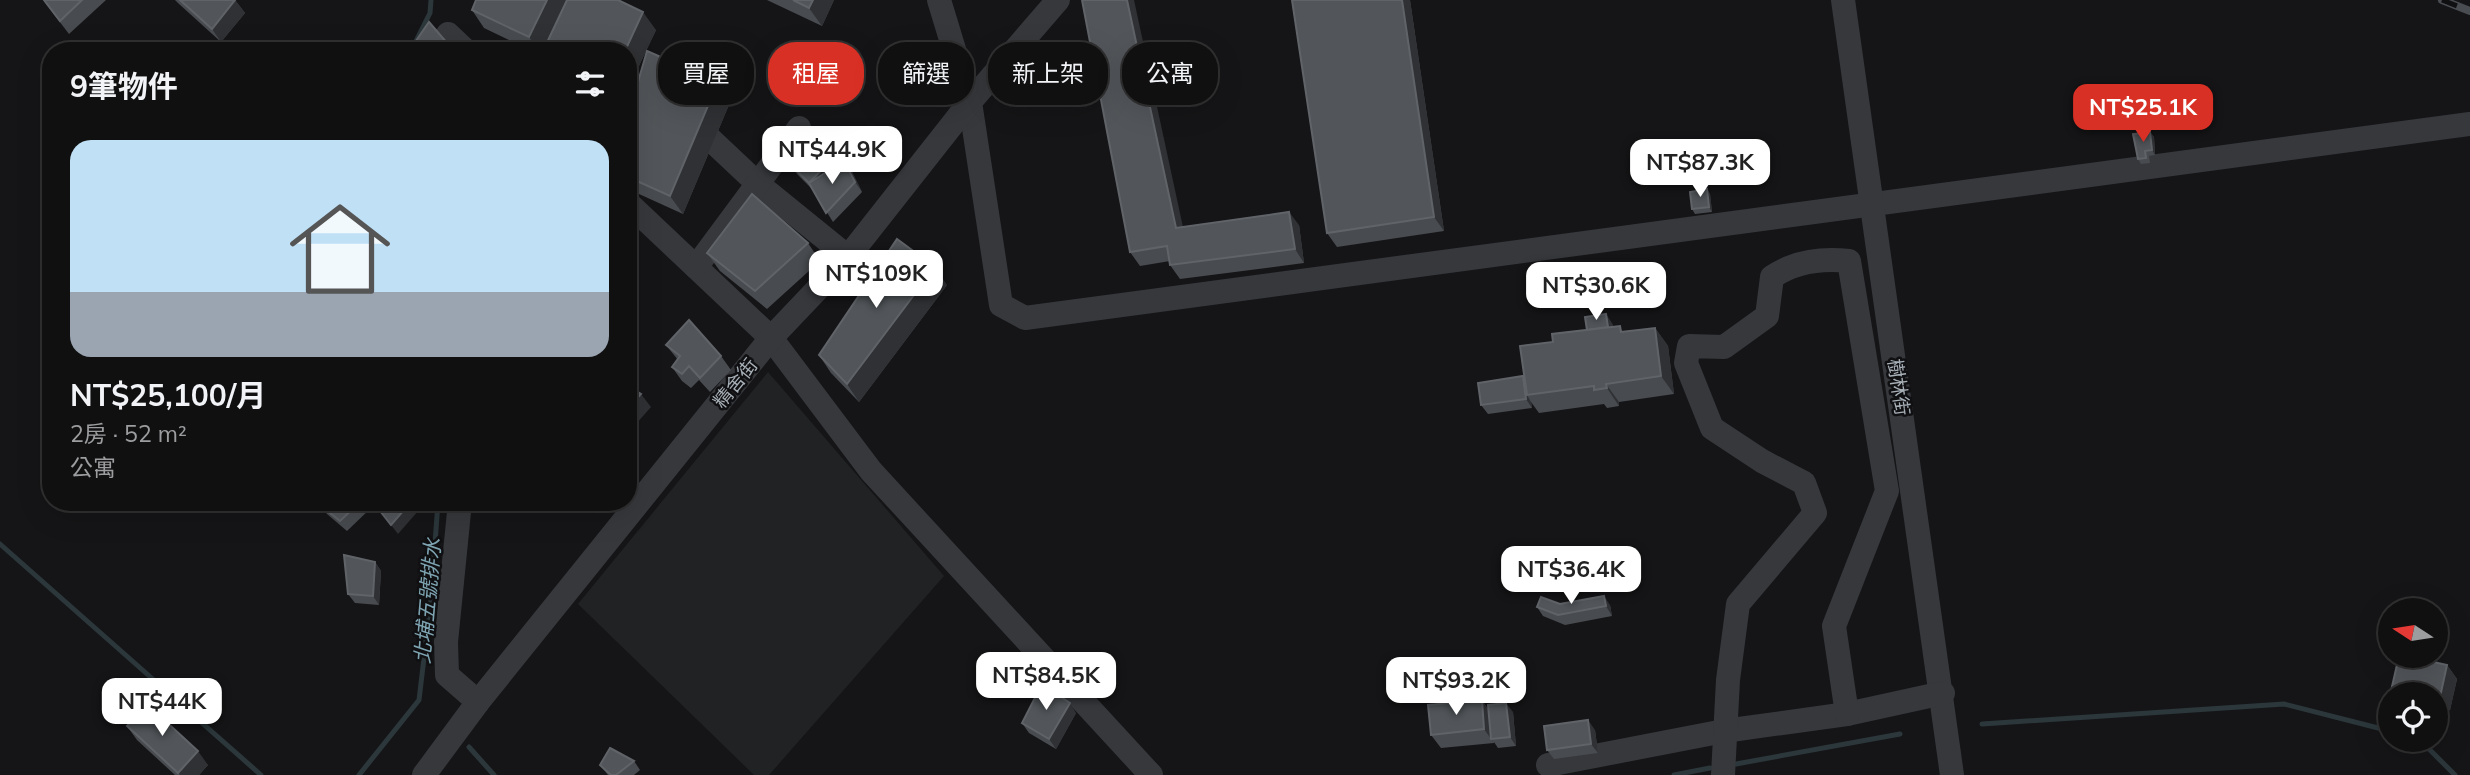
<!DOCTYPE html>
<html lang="zh-TW">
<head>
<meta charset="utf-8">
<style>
	:root { --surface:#101011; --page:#1e1e1f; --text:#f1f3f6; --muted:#9c9d9f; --line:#303031; --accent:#d93025 }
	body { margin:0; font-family:Mulish,"Noto Sans TC",sans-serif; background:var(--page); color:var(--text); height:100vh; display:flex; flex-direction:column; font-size:26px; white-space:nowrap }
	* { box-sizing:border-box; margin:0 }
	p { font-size:23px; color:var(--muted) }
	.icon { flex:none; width:38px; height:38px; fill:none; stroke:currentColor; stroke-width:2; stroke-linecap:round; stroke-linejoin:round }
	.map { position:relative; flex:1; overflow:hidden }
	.side { position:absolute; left:42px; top:42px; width:595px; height:469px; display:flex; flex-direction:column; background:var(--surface); border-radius:28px; box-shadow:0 7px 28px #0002,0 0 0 2px var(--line) }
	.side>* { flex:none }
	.guide { position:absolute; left:658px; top:42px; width:665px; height:63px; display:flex; gap:14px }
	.needle { width:46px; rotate:282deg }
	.fabs { position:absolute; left:2378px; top:598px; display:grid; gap:14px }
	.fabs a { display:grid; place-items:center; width:70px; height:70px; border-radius:50%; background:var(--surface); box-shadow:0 7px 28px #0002,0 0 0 2px var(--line); font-size:35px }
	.price { position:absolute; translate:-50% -60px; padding:0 16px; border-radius:14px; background:#fff; color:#222; font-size:23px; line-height:46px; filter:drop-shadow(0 2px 4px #0008) }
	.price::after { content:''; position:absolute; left:50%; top:42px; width:21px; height:16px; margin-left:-10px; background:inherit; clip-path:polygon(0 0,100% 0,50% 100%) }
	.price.selected { background:var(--accent); color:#fff }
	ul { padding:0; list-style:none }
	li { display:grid; align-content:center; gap:14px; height:371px; padding:0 28px }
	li+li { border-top:2px solid var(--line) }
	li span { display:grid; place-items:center; height:217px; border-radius:21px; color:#555 }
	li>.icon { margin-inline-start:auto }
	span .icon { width:126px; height:126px; fill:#fffc; stroke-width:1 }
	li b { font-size:30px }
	h2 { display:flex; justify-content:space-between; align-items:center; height:84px; padding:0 28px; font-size:30px }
	.tag { padding:0 24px; border-radius:28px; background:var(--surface); box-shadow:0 7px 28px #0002,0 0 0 2px var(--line); font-size:24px; line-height:63px }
	.tag.selected { background:var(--accent); color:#fff }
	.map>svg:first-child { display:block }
</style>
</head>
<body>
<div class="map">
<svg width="2470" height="775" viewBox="0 0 2470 775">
	<rect width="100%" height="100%" fill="#151517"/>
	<!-- built -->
	<polygon fill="#212224" points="768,372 944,576 769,775 754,775 578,604"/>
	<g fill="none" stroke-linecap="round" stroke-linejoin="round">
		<!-- stream -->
		<g stroke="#2b373b" stroke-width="5">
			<polyline points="411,51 430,13 431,0"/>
			<polyline points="0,544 164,689"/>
			<polyline points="176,700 261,775"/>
			<polyline points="1982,724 2284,704 2390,731"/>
			<polyline points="2420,740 2455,775"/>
			<polyline points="469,747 494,775"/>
			<polyline points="1736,764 1900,734"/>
			<polyline points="359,775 419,700 431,599 438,502"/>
			<polyline points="1674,775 1710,768"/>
		</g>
		<!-- minor -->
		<g stroke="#36383c" stroke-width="24">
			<polyline points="939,0 970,102 1001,305 1025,318 2470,124"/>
			<polyline points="1843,0 1952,775"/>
			<polyline points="448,34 466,51"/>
			<polyline points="690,120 758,184 848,257"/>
			<polyline points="628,203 771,338 871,471 1151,775"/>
			<polyline points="696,267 799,128"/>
			<polyline points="460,502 446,642 447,675 478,702"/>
			<polyline points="1548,765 1724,731 1847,714 1943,693"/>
			<polyline points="424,775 478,702 771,338 848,257 970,102 1058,0"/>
			<path d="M1723,775L1728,680L1738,604L1815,513L1804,483L1762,461L1712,428L1686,363L1689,346L1724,347L1767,316L1772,277C1794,262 1822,258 1849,261L1887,491L1834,626L1847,714"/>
		</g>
		<defs>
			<polyline id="rail" points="2442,0 2470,11"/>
		</defs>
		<!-- rail casing -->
		<use href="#rail" stroke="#494c51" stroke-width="8"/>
		<!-- rail -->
		<use href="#rail" stroke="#101012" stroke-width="5" stroke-dasharray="16" stroke-linecap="butt"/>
	</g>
	<!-- wall -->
	<g fill="#484b4f">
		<polygon points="43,0 106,0 69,34"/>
		<polygon points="175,0 235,0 245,13 221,42 178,3"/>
		<polygon points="767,0 834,0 822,26"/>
		<polygon points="1292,0 1410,0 1444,231 1337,247 1327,233"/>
		<polygon points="472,10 656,30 628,89 628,51 532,51 484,28"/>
		<polygon points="731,100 683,214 628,189 628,116"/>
		<polygon points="2150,132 2154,137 2155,155 2149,156 2150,163 2141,164 2138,159"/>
		<polygon points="840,151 847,160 845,162 851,170 862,192 833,222 813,190 797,174 790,164"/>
		<polygon points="1707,189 1710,194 1712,212 1695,214 1692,209"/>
		<polygon points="1299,225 1304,263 1180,279 1170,265 1170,261 1140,266 1130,252 1183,227"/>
		<polygon points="808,243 820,261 767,309 720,271 707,253"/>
		<polygon points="947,285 859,402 831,373 819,355"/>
		<polygon points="1612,323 1613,327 1625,332 1655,328 1668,346 1674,394 1619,402 1619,406 1607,408 1604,404 1539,413 1531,402 1532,408 1488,414 1481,405 1523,376 1524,379 1553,342"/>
		<polygon points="666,345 721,356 731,370 710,392 699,380 691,388 682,381 672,367 678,360"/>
		<polygon points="322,502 369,502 372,507 347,531 327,514 320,505"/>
		<polygon points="375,562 381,571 379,605 355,603 348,594"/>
		<polygon points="1560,604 1610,605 1612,616 1565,625 1543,616 1537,607"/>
		<polygon points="2399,656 2431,656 2436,663 2447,665 2457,679 2450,710 2436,708 2436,695 2394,695 2391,691"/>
		<polygon points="1482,700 1488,709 1513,712 1516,746 1498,748 1494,742 1494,743 1441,748 1431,735"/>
		<polygon points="1076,713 1056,749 1029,733 1022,723"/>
		<polygon points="127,726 208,765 199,775 175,775 137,740"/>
		<polygon points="1595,730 1598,753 1554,759 1547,750"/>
		<polygon points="634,761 640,770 634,775 608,775 600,765"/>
	</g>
	<!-- shaded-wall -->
	<g fill="#2f3134">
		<polygon points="235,0 245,13 221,42 212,29"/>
		<polygon points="547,0 568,0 544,51 539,51 529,37"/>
		<polygon points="813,0 834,0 822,26 809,8"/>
		<polygon points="1127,0 1134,0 1186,241 1176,228"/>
		<polygon points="1402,0 1410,0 1444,231 1434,217"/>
		<polygon points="643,12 656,30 628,89 628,51 625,51"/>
		<polygon points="718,82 731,100 683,214 670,196"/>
		<polygon points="2150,132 2154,137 2155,155 2152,150"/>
		<polygon points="840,151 847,160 845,162 851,170 862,192 855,182 809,183"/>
		<polygon points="1707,189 1710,194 1712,212 1709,207"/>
		<polygon points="1289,212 1299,225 1304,263 1295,249"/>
		<polygon points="935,267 947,285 859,402 847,384"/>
		<polygon points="1606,314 1612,323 1615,343 1609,334"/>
		<polygon points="1655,328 1668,346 1674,394 1661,376"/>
		<polygon points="1523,376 1529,386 1527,395 1531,402 1532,408 1526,399"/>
		<polygon points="1606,384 1619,402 1619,406 1607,388"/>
		<polygon points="641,394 651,407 628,433 628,408"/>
		<polygon points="411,502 426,502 398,534 391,525"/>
		<polygon points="375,562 381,571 379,605 373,596"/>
		<polygon points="1604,596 1610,605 1612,616 1606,606"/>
		<polygon points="2447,665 2457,679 2450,710 2440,697"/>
		<polygon points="1482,700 1491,714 1491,739 1494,743 1484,729"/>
		<polygon points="1070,703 1076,713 1056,749 1049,739"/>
		<polygon points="1506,703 1513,712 1516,746 1510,737"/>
		<polygon points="1588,720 1595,730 1598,753 1591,744"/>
		<polygon points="198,751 208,765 199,775 180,775 178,773"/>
	</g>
	<!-- building -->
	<g fill="#52565a" stroke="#606469" stroke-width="2">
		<polygon points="44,0 82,0 60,21"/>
		<polygon points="180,0 235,0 212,29"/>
		<polygon points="476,0 547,0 529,37 472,10"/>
		<polygon points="567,0 618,0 643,12 625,51 543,51"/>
		<polygon points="793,0 813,0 809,8"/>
		<polygon points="1082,0 1127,0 1176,228 1289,212 1295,249 1170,265 1167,246 1130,252"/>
		<polygon points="1292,0 1402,0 1434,217 1327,233"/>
		<polygon points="429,22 454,51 409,51"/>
		<polygon points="647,51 718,82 670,196 628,177 628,116"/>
		<polygon points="2150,132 2152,150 2145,151 2146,158 2138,159 2133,134"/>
		<polygon points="815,133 840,151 809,183 790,164"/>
		<polygon points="844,161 855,182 826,213 809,183"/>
		<polygon points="1707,189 1709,207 1692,209 1690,192"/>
		<polygon points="752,194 808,243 755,291 707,253"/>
		<polygon points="897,239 935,267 847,384 819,355"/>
		<polygon points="1606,314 1608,327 1587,330 1585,317"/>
		<polygon points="689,320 721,356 700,378 689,366 682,374 672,367 680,356 666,345"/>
		<polygon points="1620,326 1621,332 1655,328 1661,376 1606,384 1607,388 1594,390 1594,386 1527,395 1520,346 1553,342 1552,334"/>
		<polygon points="1523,376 1526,399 1481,405 1478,383"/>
		<polygon points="628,386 641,394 628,408"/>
		<polygon points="322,502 360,502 340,521 320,505"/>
		<polygon points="381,502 411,502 391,525 377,507"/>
		<polygon points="344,555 375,562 373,596 348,594"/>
		<polygon points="1604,596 1606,606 1558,615 1537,607 1541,597 1560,604"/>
		<polygon points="2399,656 2430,656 2429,661 2447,665 2440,697 2436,695 2422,693 2421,695 2409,695 2391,691"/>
		<polygon points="1042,684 1070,703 1049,739 1022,723"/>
		<polygon points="1482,700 1484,729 1431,735 1428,705"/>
		<polygon points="1506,703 1510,737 1491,739 1488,705"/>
		<polygon points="147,704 198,751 178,773 127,726"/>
		<polygon points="1588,720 1591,744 1547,750 1544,726"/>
		<polygon points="610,748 634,761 616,775 611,775 600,765"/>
	</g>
	<g text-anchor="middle" stroke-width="5" stroke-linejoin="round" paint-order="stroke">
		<!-- street labels -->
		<g font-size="19" fill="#a7afb7" stroke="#101012">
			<text transform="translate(735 383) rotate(-51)" y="7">精舍街</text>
			<text transform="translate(1899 387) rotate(82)" y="7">樹林街</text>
		</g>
		<!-- water labels -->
		<g font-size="21" font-style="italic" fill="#7ea4b2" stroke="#101012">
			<text transform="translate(428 601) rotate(-85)" y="7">北埔五號排水</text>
		</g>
	</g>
</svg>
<div class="fabs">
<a><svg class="needle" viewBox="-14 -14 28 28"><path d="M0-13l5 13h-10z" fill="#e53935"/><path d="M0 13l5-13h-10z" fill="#9c9d9f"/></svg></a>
<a><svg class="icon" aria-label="locate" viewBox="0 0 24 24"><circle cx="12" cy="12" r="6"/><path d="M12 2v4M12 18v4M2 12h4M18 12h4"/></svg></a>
</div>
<b class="price selected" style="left:2143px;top:144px">NT$25.1K</b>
<b class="price" style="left:832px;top:186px">NT$44.9K</b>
<b class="price" style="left:1700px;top:199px">NT$87.3K</b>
<b class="price" style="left:876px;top:310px">NT$109K</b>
<b class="price" style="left:1596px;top:322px">NT$30.6K</b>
<b class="price" style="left:1571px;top:606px">NT$36.4K</b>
<b class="price" style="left:1046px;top:712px">NT$84.5K</b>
<b class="price" style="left:1456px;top:717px">NT$93.2K</b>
<b class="price" style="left:162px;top:738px">NT$44K</b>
<div class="guide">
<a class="tag">買屋</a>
<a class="tag selected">租屋</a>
<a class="tag">篩選</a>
<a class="tag">新上架</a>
<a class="tag">公寓</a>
</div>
<section class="side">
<h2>9筆物件<svg class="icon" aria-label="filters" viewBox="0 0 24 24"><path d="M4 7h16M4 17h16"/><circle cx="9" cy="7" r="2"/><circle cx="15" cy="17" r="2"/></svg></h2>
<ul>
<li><span style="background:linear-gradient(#bfe0f5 70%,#9aa5b1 0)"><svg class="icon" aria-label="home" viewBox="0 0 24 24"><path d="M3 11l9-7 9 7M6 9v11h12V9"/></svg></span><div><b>NT$25,100/月</b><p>2房 · 52 m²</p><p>公寓</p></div></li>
</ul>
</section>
</div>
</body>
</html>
